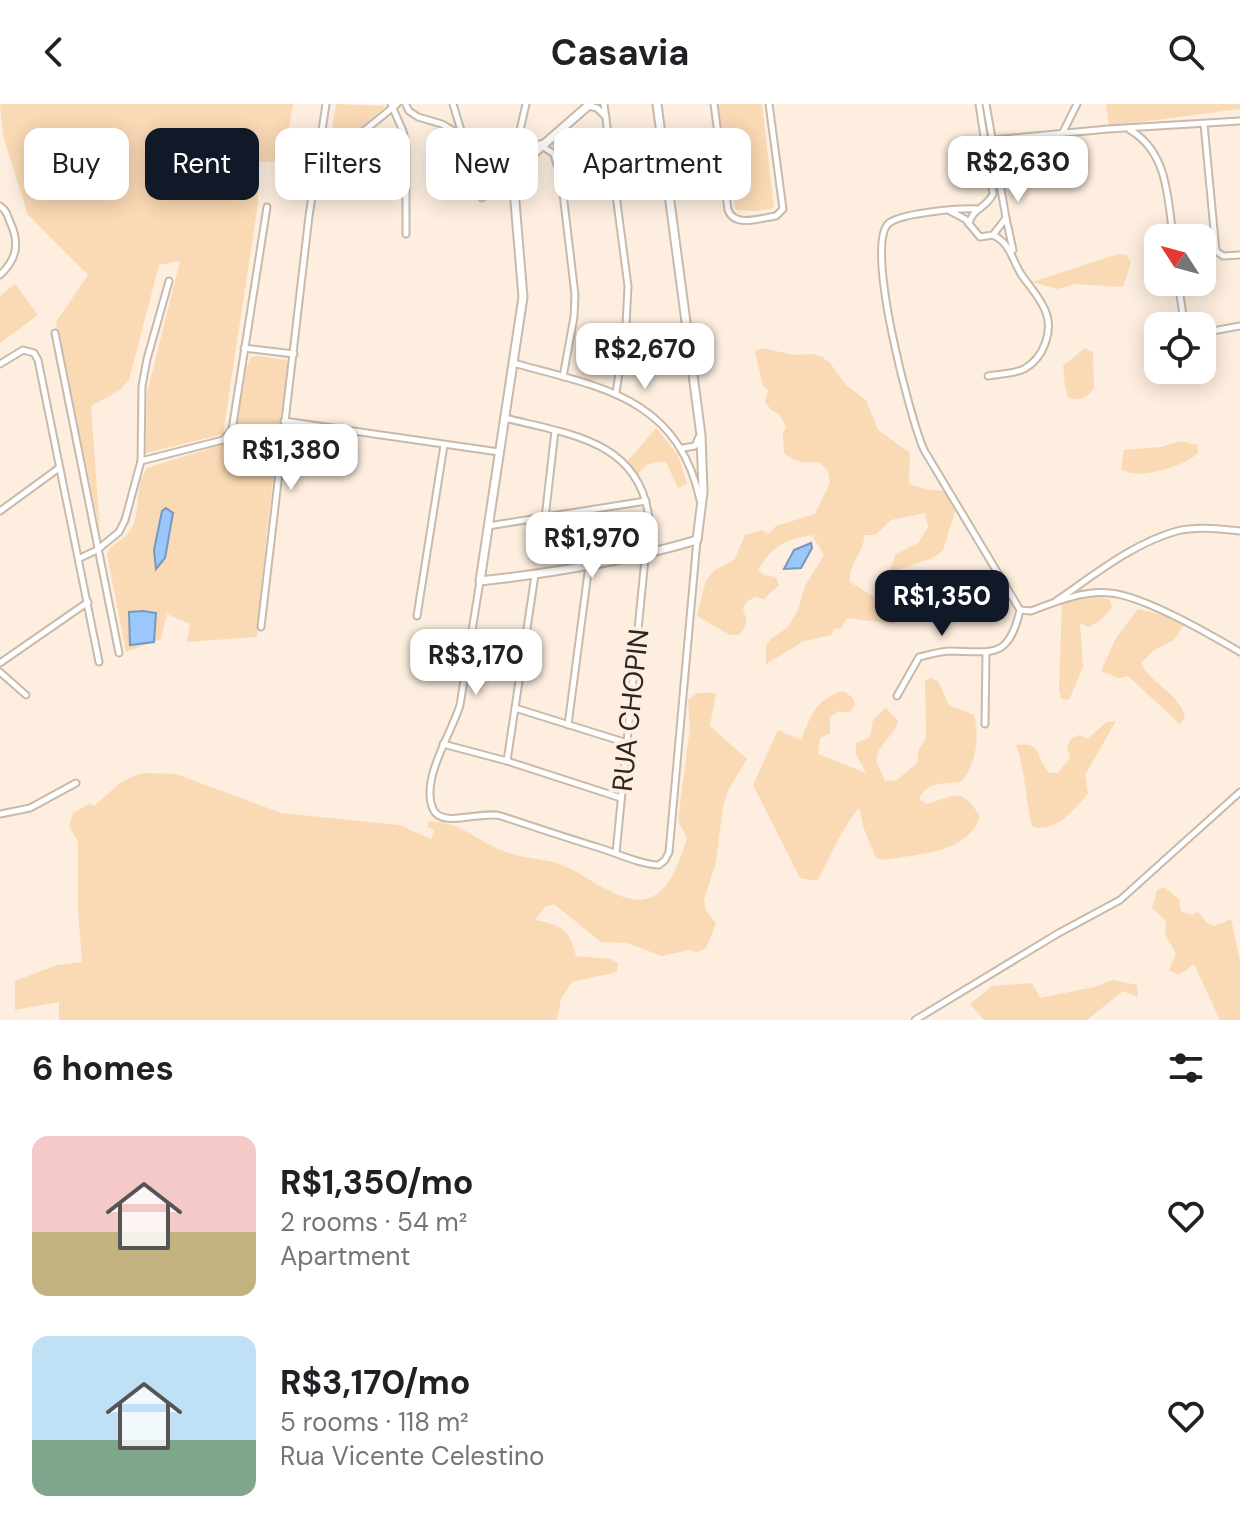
<!DOCTYPE html>
<html lang="en">
<head>
<meta charset="utf-8">
<style>
	:root { --surface:#fff; --page:#f6f6f6; --text:#202124; --muted:#757577; --accent:#111827 }
	body { margin:0; font-family:"DM Sans",sans-serif; background:var(--page); color:var(--text); height:100vh; display:flex; flex-direction:column; font-size:30px; white-space:nowrap }
	* { box-sizing:border-box; margin:0 }
	p { font-size:26px; color:var(--muted) }
	.icon { flex:none; width:44px; height:44px; fill:none; stroke:currentColor; stroke-width:2; stroke-linecap:round; stroke-linejoin:round }
	.map { position:relative; height:916px; overflow:hidden }
	.sheet { display:flex; flex-direction:column; background:var(--surface); flex:1 }
	.sheet>* { flex:none }
	.banner { position:absolute; left:24px; top:24px; width:800px; height:72px; display:flex; gap:16px }
	.needle { width:52px; rotate:306deg }
	.controls { position:absolute; left:1144px; top:120px; display:grid; gap:16px }
	.controls a { display:grid; place-items:center; width:72px; height:72px; border-radius:16px; background:var(--surface); box-shadow:0 4px 20px #0003; font-size:40px }
	.price { position:absolute; translate:-50% -68px; padding:0 18px; border-radius:16px; background:#fff; color:#222; font-size:26px; line-height:52px; filter:drop-shadow(0 2px 4px #0008) }
	.price::after { content:''; position:absolute; left:50%; top:48px; width:24px; height:18px; margin-left:-12px; background:inherit; clip-path:polygon(0 0,100% 0,50% 100%) }
	.price.active { background:var(--accent); color:#fff }
	ul { padding:0; list-style:none }
	li { display:flex; align-items:center; gap:24px; height:200px; padding:0 32px }
	li span { display:grid; place-items:center; flex:none; width:224px; height:160px; border-radius:16px; color:#555 }
	li>.icon { margin-inline-start:auto }
	span .icon { width:96px; height:96px; fill:#fffc; stroke-width:1 }
	li b { font-size:34px }
	h2 { display:flex; justify-content:space-between; align-items:center; height:96px; padding:0 32px; font-size:34px }
	.tag { padding:0 28px; border-radius:16px; background:var(--surface); box-shadow:0 4px 20px #0003; font-size:28px; line-height:72px }
	.tag.active { background:var(--accent); color:#fff }
	header { display:flex; justify-content:space-between; align-items:center; height:104px; padding:0 32px; background:var(--surface); font-size:36px; font-weight:700 }
	.map>svg:first-child { display:block }
</style>
</head>
<body>
<header><svg class="icon" aria-label="back" viewBox="0 0 24 24"><path d="M15 5l-7 7 7 7"/></svg>Casavia<svg class="icon" aria-label="search" viewBox="0 0 24 24"><circle cx="10" cy="10" r="6"/><path d="M15 15l6 6"/></svg></header>
<div class="map">
<svg width="1240" height="916" viewBox="0 0 1240 916">
	<rect width="100%" height="100%" fill="#fdeedf"/>
	<!-- green -->
	<g fill="#fad9b5">
		<polygon points="0,0 293,0 283,58 258,58 258,100 223,330 146,349 147,289 180,157 159,161 129,276 120,286 91,302 100,427 56,218 88,171 28,111 3,32"/>
		<polygon points="336,0 386,2 328,52"/>
		<polygon points="718,0 762,0 774,104 758,107 736,106"/>
		<polygon points="1106,0 1240,0 1240,5 1109,22"/>
		<polygon points="1118,150 1127,151 1131,159 1123,183 1075,180 1057,185 1032,178"/>
		<polygon points="15,180 38,211 0,239 0,192"/>
		<path d="M762,244L794,251L813,250L822,253L830,259L846,281L866,296L878,326L910,349L909,380L929,386L945,387L953,398L955,408L943,446L933,454L888,469L896,450L918,439L928,423L925,409L891,416L875,431H864C865,448 848,459 850,478L871,491L905,496L907,505L894,520L847,514L841,524L834,525L831,531L804,537L766,560V542L772,534L787,524L798,506L805,482L824,451L812,431C786,435 771,443 758,466L764,471L776,473L779,481L764,495L755,493L746,498L743,506C748,517 747,522 739,531H730L697,512L706,476L715,466L734,456L745,431L762,426L769,430L776,422L815,410L830,379L828,367L819,358C805,359 796,359 784,349L783,329L786,323L779,310L772,307L765,298L768,286L763,282L755,248Z"/>
		<path d="M1085,244L1093,248L1094,285C1086,294 1081,297 1069,294C1063,284 1065,274 1063,262Z"/>
		<path d="M258,252L286,256L288,260L267,425L257,533L187,538L190,520L167,510L161,535L126,548L107,450C111,439 123,437 130,427C141,412 134,381 147,364L227,339L234,333L247,262L251,253Z"/>
		<path d="M656,324L678,351L687,380L678,384L666,358C654,357 643,360 638,372L627,358Z"/>
		<path d="M1180,337L1197,341L1198,349C1184,363 1137,377 1121,365L1124,346L1161,343Z"/>
		<polygon points="1075,479 1085,487 1110,496 1112,504 1100,517 1089,523 1080,520 1083,563 1069,596 1061,595 1059,587 1062,496"/>
		<path d="M1138,505L1162,511L1181,512L1185,519L1174,536L1154,546L1141,559C1150,580 1179,588 1185,613L1180,620L1128,572L1119,574L1101,567L1116,534Z"/>
		<path d="M931,574L938,577L949,601L974,611C980,633 976,659 962,677C945,681 927,676 919,695L926,700C954,693 962,681 980,713C965,751 919,749 885,756L876,754L864,725L859,704C841,725 831,752 817,777L800,774L753,681L778,626L801,636C811,611 816,595 843,587L853,594L855,601L849,609L839,607L830,613V629L820,634L818,650L866,669L856,650V639L870,633L873,616L886,604L898,617C895,632 875,642 877,658C878,664 883,671 885,677L897,676L917,659L919,645L926,634L925,576Z"/>
		<path d="M697,589H716L710,622L747,655L729,685L723,702L716,758L704,796L706,806L716,820L706,844L697,848L689,846L662,852L627,839L601,838L554,800L545,803L535,816C562,822 569,824 576,852L610,855L618,859L617,868L572,878L561,895L557,916H59V898L15,906V877L57,861L82,858L78,807V738L69,722L73,709L89,700L94,702L120,679L136,671L146,669L176,670L281,709L399,721L431,735L434,726L428,723V717C464,719 471,734 501,746C516,753 533,754 548,757C579,761 619,805 649,794C672,786 680,754 687,734L678,717L690,623L688,596Z"/>
		<path d="M1116,617L1085,671L1088,689C1076,705 1053,731 1032,722C1025,694 1026,670 1016,641C1043,638 1035,653 1049,669H1058L1070,654L1067,643L1071,635L1079,631L1087,635L1107,618Z"/>
		<polygon points="1164,783 1179,795 1181,807 1192,811 1198,808 1207,819 1214,822 1231,815 1240,857 1240,916 1220,916 1194,860 1179,871 1169,866 1176,850 1165,830 1166,817 1152,804 1157,786"/>
		<polygon points="1113,876 1137,881 1138,893 1123,887 1087,916 984,916 970,900 992,882 1032,879 1040,894 1094,883"/>
	</g>
	<!-- water -->
	<g fill="#9ac8fd" stroke="#7997bb" stroke-width="2">
		<polygon points="166,404 173,409 165,454 156,465 154,446 162,407"/>
		<polygon points="811,439 812,444 801,464 784,465 794,446"/>
		<polygon points="143,507 156,509 154,538 130,541 129,508"/>
	</g>
	<g fill="none" stroke-linecap="round" stroke-linejoin="round">
		<defs>
			<g id="street">
				<polyline points="391,0 403,27 406,41 406,130"/>
				<polyline points="453,0 466,43 479,64 482,94"/>
				<polyline points="604,0 628,182 626,221 616,289"/>
				<path d="M714,0L728,106C735,124 760,114 776,112L783,105L769,0"/>
				<polyline points="406,1 409,7 418,13 442,20 472,38 484,41 516,40 528,44 543,39"/>
				<polyline points="588,2 597,4 606,13"/>
				<polyline points="1204,20 1216,147 1223,152 1240,151"/>
				<path d="M1130,26C1168,48 1168,95 1173,134"/>
				<polyline points="1063,28 1077,0"/>
				<polyline points="556,30 575,191 574,213 563,273"/>
				<polyline points="992,36 1108,25 1240,17"/>
				<polyline points="542,42 554,50 557,61"/>
				<polyline points="512,61 526,0"/>
				<polyline points="317,65 397,0"/>
				<path d="M0,102C6,106 7,110 10,118C20,139 17,155 0,171"/>
				<path d="M977,105C960,104 899,109 888,120C865,144 910,314 924,346L1020,506L1031,507C1054,498 1084,486 1110,489C1144,492 1209,530 1240,548"/>
				<polyline points="950,107 965,115 980,133 993,131 1006,114 986,0"/>
				<polyline points="1006,114 1013,146"/>
				<path d="M969,120C972,104 987,104 993,90L979,0"/>
				<polyline points="1178,178 1183,211 1188,222"/>
				<polyline points="55,229 119,549"/>
				<polyline points="1202,229 1240,222"/>
				<polyline points="244,244 294,250"/>
				<path d="M513,259C600,283 678,293 700,396"/>
				<polyline points="0,260 23,246 34,249 38,256 99,558"/>
				<path d="M988,272C999,270 1013,270 1024,265C1044,254 1054,226 1045,206C1039,192 1029,182 1021,170C1011,154 1011,140 993,131"/>
				<path d="M505,314C568,330 639,336 649,414L616,749"/>
				<polyline points="284,317 499,348"/>
				<polyline points="683,344 695,342 699,333"/>
				<polyline points="141,357 223,336 232,326 267,103"/>
				<polyline points="0,407 59,364"/>
				<polyline points="545,414 555,327"/>
				<polyline points="488,422 646,397"/>
				<polyline points="80,454 97,446 119,428 125,416 141,357 142,282 147,255 169,177"/>
				<path d="M480,477L460,601C452,629 420,675 433,705C441,725 483,706 501,712C534,723 567,734 600,744C619,750 639,760 659,761L665,756L669,748L697,436"/>
				<path d="M1056,497C1093,472 1133,439 1177,427C1197,422 1219,425 1240,427"/>
				<polyline points="417,512 444,341"/>
				<polyline points="261,523 309,112 326,0"/>
				<polyline points="0,559 88,498"/>
				<polyline points="0,568 26,591"/>
				<path d="M897,592L919,553C929,551 940,547 950,547C993,548 1009,555 1020,506"/>
				<polyline points="515,604 627,639"/>
				<polyline points="985,620 986,549"/>
				<polyline points="568,621 589,461"/>
				<polyline points="443,640 507,657 621,694"/>
				<polyline points="507,657 535,471"/>
				<polyline points="0,710 30,704 76,679"/>
				<polyline points="915,916 1057,830 1120,796 1240,688"/>
			</g>
			<path id="secondary" d="M590,0L534,49L512,62L523,193L480,477C553,469 626,457 697,436L703,388L701,331L657,0"/>
		</defs>
		<!-- street casing -->
		<use href="#street" stroke="#c8baab" stroke-width="9"/>
		<!-- secondary casing -->
		<use href="#secondary" stroke="#c8baab" stroke-width="11"/>
		<!-- street -->
		<use href="#street" stroke="#fff" stroke-width="5"/>
		<!-- secondary -->
		<use href="#secondary" stroke="#fff" stroke-width="7"/>
	</g>
	<g text-anchor="middle" stroke-width="8" stroke-linejoin="round" paint-order="stroke">
		<!-- street labels -->
		<g font-size="28" fill="#2b2520" stroke="#fdeedf">
			<text transform="translate(630 606) rotate(-84)" y="10">RUA CHOPIN</text>
		</g>
	</g>
</svg>
<div class="controls">
<a><svg class="needle" viewBox="-14 -14 28 28"><path d="M0-13l5 13h-10z" fill="#e53935"/><path d="M0 13l5-13h-10z" fill="#757577"/></svg></a>
<a><svg class="icon" aria-label="locate" viewBox="0 0 24 24"><circle cx="12" cy="12" r="6"/><path d="M12 2v4M12 18v4M2 12h4M18 12h4"/></svg></a>
</div>
<b class="price" style="left:1018px;top:100px">R$2,630</b>
<b class="price" style="left:645px;top:287px">R$2,670</b>
<b class="price" style="left:291px;top:388px">R$1,380</b>
<b class="price" style="left:592px;top:476px">R$1,970</b>
<b class="price active" style="left:942px;top:534px">R$1,350</b>
<b class="price" style="left:476px;top:593px">R$3,170</b>
<div class="banner">
<a class="tag">Buy</a>
<a class="tag active">Rent</a>
<a class="tag">Filters</a>
<a class="tag">New</a>
<a class="tag">Apartment</a>
</div>
</div>
<section class="sheet">
<h2>6 homes<svg class="icon" aria-label="filters" viewBox="0 0 24 24"><path d="M4 7h16M4 17h16"/><circle cx="9" cy="7" r="2"/><circle cx="15" cy="17" r="2"/></svg></h2>
<ul>
<li><span style="background:linear-gradient(#f6c9c9 60%,#c2b280 0)"><svg class="icon" aria-label="home" viewBox="0 0 24 24"><path d="M3 11l9-7 9 7M6 9v11h12V9"/></svg></span><div><b>R$1,350/mo</b><p>2 rooms · 54 m²</p><p>Apartment</p></div><svg class="icon" aria-label="heart" viewBox="0 0 24 24"><path d="M12 20l-8-8c-3-5 5-10 8-4 3-6 11-1 8 4z"/></svg></li>
<li><span style="background:linear-gradient(#bfe0f5 65%,#7fa58c 0)"><svg class="icon" aria-label="home" viewBox="0 0 24 24"><path d="M3 11l9-7 9 7M6 9v11h12V9"/></svg></span><div><b>R$3,170/mo</b><p>5 rooms · 118 m²</p><p>Rua Vicente Celestino</p></div><svg class="icon" aria-label="heart" viewBox="0 0 24 24"><path d="M12 20l-8-8c-3-5 5-10 8-4 3-6 11-1 8 4z"/></svg></li>
</ul>
</section>
</body>
</html>
